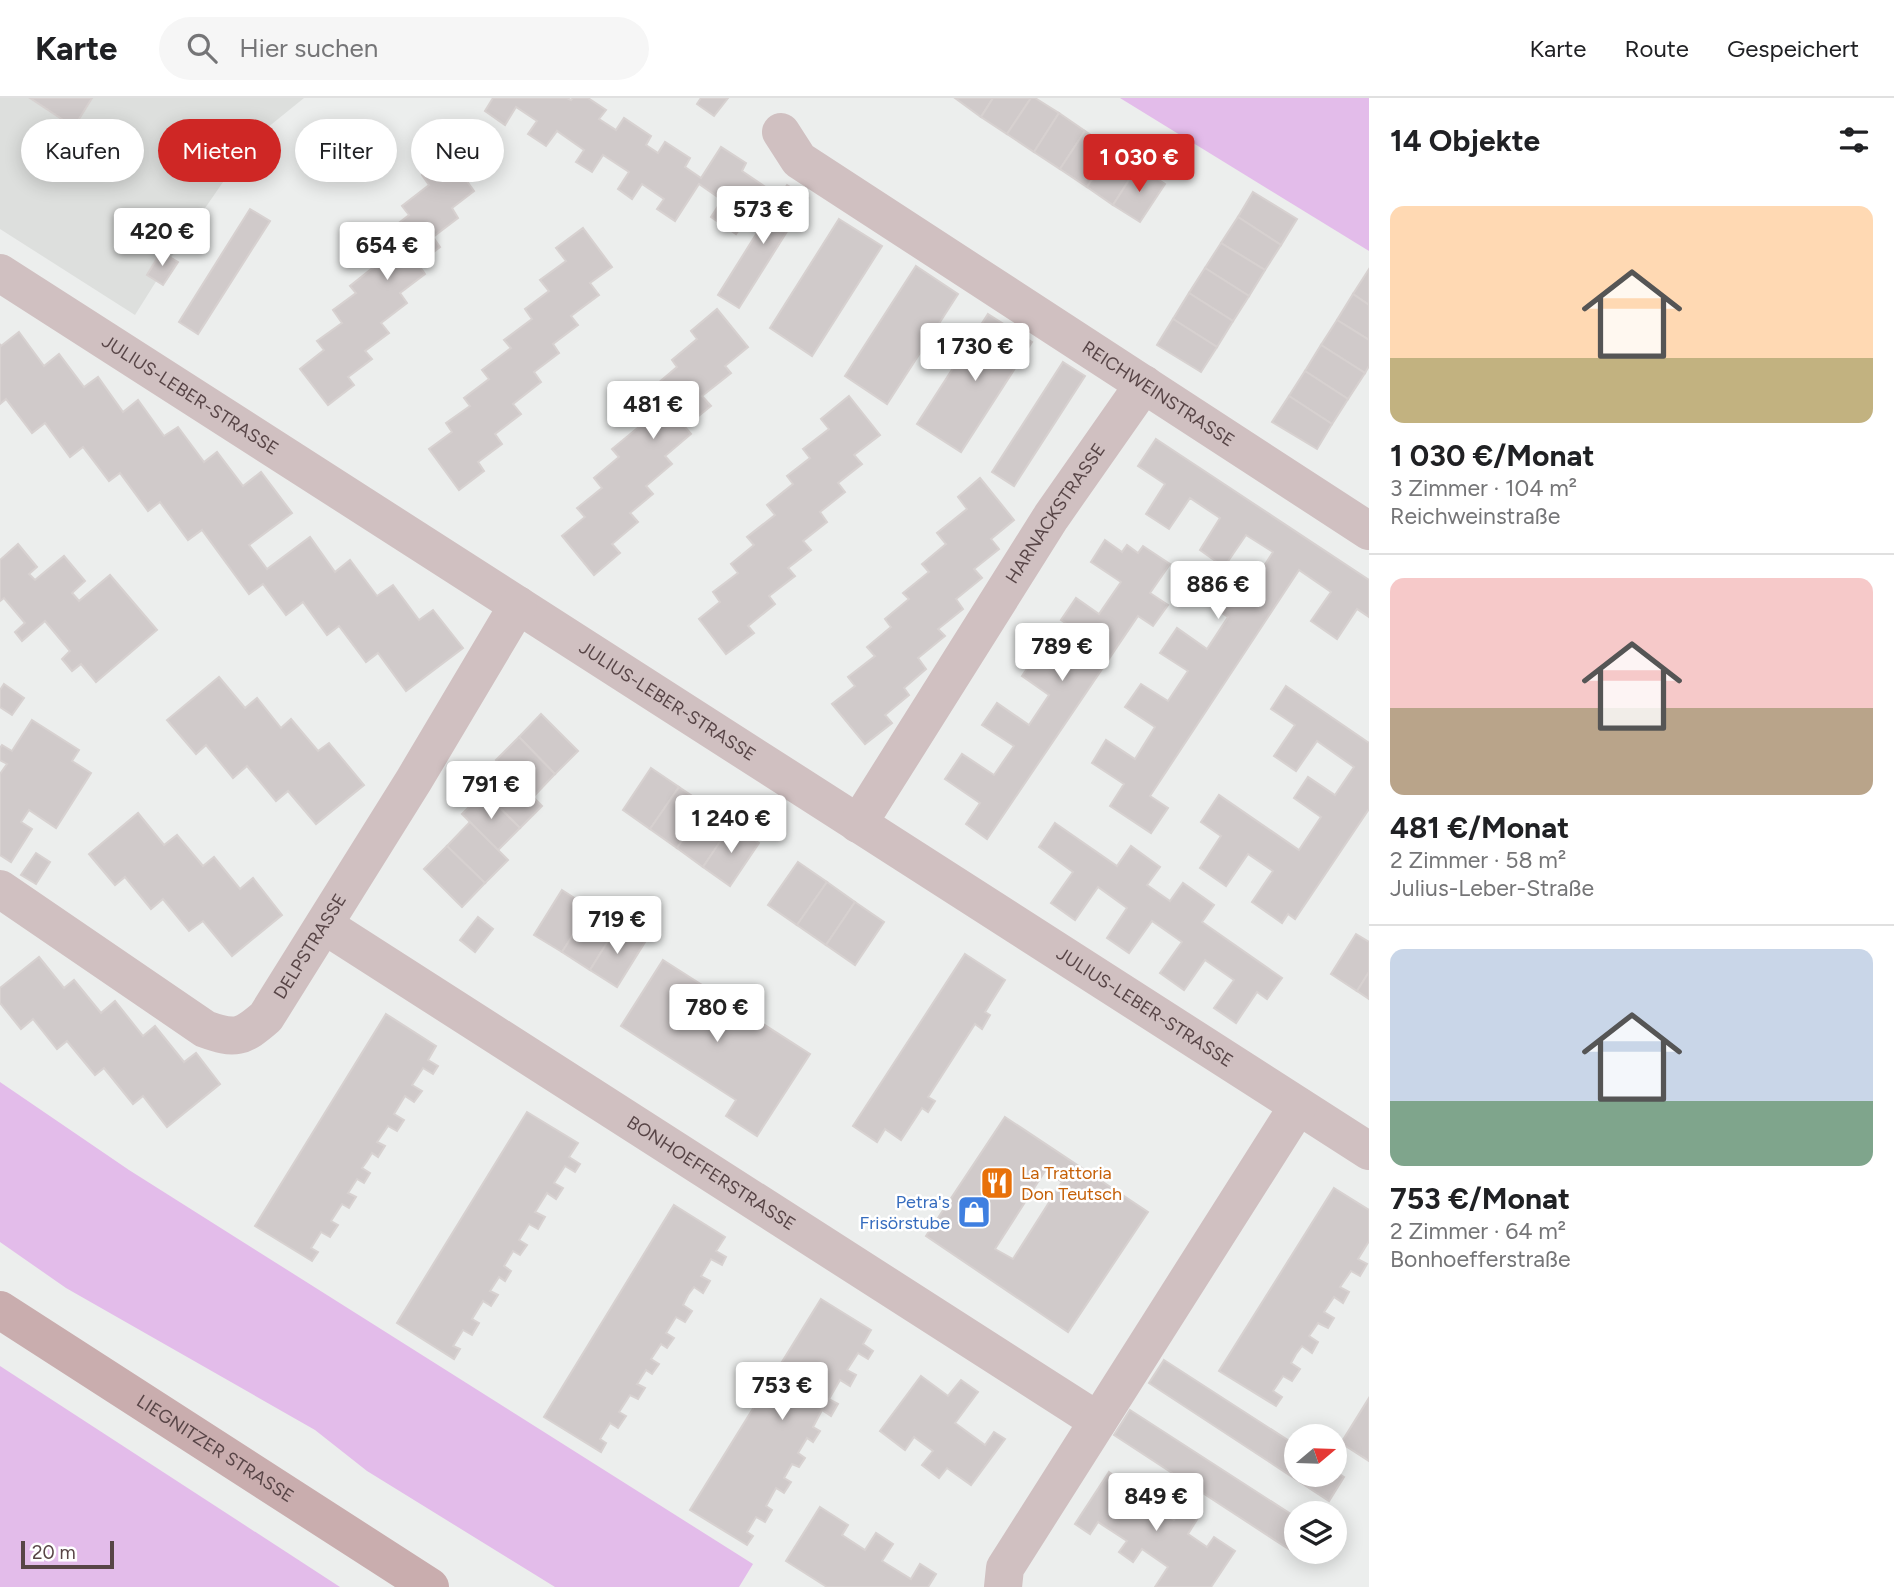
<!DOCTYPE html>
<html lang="de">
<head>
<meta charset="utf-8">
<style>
	:root { --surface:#fff; --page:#f6f6f6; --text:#202124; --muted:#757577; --line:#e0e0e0; --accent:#cf2725 }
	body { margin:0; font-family:Figtree,sans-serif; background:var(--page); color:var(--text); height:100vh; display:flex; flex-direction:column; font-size:26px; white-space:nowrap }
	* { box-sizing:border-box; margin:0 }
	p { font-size:23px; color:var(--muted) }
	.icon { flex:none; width:38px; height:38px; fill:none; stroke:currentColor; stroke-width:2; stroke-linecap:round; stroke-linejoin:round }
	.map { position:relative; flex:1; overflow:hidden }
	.drawer { display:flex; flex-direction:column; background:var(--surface); width:525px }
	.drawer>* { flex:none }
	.top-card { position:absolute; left:21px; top:21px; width:665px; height:63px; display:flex; gap:14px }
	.needle { width:46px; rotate:71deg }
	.tools { position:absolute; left:1284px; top:1326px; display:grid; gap:14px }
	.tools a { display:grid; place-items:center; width:63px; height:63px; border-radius:50%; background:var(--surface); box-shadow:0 4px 18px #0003; font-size:35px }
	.scale { position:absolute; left:21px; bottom:18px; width:93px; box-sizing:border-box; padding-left:7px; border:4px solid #584547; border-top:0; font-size:19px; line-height:24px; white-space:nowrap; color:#584547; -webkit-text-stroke:5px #fff; paint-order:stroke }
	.price { position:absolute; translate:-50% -60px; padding:0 16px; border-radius:7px; background:#fff; color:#222; font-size:23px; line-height:46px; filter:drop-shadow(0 2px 4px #0008) }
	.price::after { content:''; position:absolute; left:50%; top:42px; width:21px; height:16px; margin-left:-10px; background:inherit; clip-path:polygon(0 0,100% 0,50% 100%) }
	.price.active { background:var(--accent); color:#fff }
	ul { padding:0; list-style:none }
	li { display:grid; align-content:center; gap:14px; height:371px; padding:0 21px }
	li+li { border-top:2px solid var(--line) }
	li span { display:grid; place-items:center; height:217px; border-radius:14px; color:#555 }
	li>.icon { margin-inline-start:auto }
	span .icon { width:126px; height:126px; fill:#fffc; stroke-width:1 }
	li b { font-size:30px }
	h2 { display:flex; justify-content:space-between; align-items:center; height:84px; padding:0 21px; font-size:30px }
	.chip { padding:0 24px; border-radius:32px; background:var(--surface); box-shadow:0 4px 18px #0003; font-size:24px; line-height:63px }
	.chip.active { background:var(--accent); color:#fff }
	header { display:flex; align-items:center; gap:42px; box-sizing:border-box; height:98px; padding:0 35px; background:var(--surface); border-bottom:2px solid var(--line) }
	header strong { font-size:33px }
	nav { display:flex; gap:38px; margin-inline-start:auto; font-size:24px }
	.search { width:490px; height:63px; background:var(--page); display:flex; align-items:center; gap:18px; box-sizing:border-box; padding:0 24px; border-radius:38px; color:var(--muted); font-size:26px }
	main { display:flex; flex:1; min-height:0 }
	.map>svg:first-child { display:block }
</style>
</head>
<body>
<header>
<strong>Karte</strong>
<div class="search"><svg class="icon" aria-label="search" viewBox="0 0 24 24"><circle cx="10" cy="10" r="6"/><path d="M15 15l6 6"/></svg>Hier suchen</div>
<nav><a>Karte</a><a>Route</a><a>Gespeichert</a></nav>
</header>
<main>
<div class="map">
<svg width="1369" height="1489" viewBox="0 0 1369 1489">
	<rect width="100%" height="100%" fill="#eceeed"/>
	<!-- education -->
	<polygon fill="#dddfdd" points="0,0 304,0 252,42 172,158 135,217 0,131"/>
	<!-- green -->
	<g fill="#e3bcea">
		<polygon points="1120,0 1369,0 1369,153"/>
		<polygon points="0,984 129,1072 753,1466 739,1489 555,1489 367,1373 315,1332 66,1190 0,1144"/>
		<polygon points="0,1268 340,1489 0,1489"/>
	</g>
	<!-- building -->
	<g fill="#d0caca" stroke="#d7d1d0" stroke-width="2" fill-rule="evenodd">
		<polygon points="30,0 92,0 74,29"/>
		<polygon points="493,0 567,0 571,2 573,0 588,0 606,12 599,21 616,32 624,20 651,38 646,47 658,55 665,44 690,60 685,69 701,80 721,49 746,65 742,73 767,90 736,136 711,119 722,102 699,86 675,123 657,111 664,101 642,86 632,101 618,91 629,74 603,57 592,74 576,64 584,52 557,33 546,48 528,36 537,23 516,9 505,27 485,13"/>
		<polygon points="701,0 728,0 714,18 697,6"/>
		<polygon points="955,0 993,0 981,19"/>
		<polygon points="993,0 1031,0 1007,36 981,19"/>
		<polygon points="1031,0 1035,0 1059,15 1034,54 1007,36"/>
		<polygon points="1059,15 1085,33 1060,71 1034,54"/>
		<polygon points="1085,33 1112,51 1087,89 1060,71"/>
		<polygon points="1112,51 1138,68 1113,107 1087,89"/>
		<polygon points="448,57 474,93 452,110 458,120 433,139 440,149 418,166 425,176 400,195 407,205 381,225 389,235 365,253 372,261 348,279 354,287 328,307 300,271 324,252 317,243 342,225 333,212 356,195 350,188 375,168 369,161 392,143 386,135 409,117 402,108 429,87 422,77"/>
		<polygon points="1138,68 1165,86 1140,124 1113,107"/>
		<polygon points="787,87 808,100 739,210 718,197"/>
		<polygon points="1253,94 1297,121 1281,147 1238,119"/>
		<polygon points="250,111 270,123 198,236 179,224"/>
		<polygon points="1238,119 1281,147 1265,172 1221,145"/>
		<polygon points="839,121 882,148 812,258 770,230"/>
		<polygon points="583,130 612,169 590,185 599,197 571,218 578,227 553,246 559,255 534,274 541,284 513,306 521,316 495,336 502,346 478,364 484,373 459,392 429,351 452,334 446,325 470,308 464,300 489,281 482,272 511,250 504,242 532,221 525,211 549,193 540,182 566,163 556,150"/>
		<polygon points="1221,145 1265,172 1249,198 1205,170"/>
		<polygon points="161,154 178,164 163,187 147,177"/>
		<polygon points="916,168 958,196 887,306 845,278"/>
		<polygon points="1205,170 1249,198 1233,223 1189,195"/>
		<polygon points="1369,171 1369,207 1353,196"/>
		<polygon points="1189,195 1233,223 1217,249 1173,221"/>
		<polygon points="1353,196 1369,207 1369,242 1337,222"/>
		<polygon points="717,211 748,249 725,268 731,275 702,298 711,308 685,329 691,336 665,358 672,366 646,388 653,396 630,415 638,424 612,446 620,455 594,477 562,438 585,419 577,410 602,390 594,380 619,359 612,351 640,328 632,320 658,299 651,291 677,269 672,262 697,241 691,233"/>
		<polygon points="988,216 1032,244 961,354 917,326"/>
		<polygon points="1173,221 1217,249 1201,274 1157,247"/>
		<polygon points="1337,222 1369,242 1369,268 1365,275 1321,247"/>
		<polygon points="19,234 44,268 59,256 84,289 98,279 123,314 138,302 164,338 178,329 204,364 217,354 243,388 261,374 292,415 249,447 267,471 310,439 335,474 350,462 377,498 393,487 419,522 433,512 463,550 406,593 378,555 366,564 339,528 327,537 303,504 286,517 263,486 249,496 202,432 188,442 160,404 148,413 120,375 109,383 83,349 70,359 45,325 32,335 6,301 0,306 0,246 1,248"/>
		<polygon points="1321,247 1365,275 1348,301 1305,273"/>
		<polygon points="1063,264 1085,278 1014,388 992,374"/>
		<polygon points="1305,273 1348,301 1332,326 1289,298"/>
		<polygon points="849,298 880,337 854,357 862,366 838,385 845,394 820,414 827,424 803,443 811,452 788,470 795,478 769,498 775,506 748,528 754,535 726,556 699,521 720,504 713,494 738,475 731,466 754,447 747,439 775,417 767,407 793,386 787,378 810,360 803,351 829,331 821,321"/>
		<polygon points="1289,298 1332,326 1317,351 1272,324"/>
		<polygon points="1156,341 1369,482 1369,519 1357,511 1337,541 1311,523 1331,494 1299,472 1150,698 1168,710 1151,735 1110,708 1124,686 1092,665 1106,642 1135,661 1155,629 1125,609 1141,586 1168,603 1188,573 1160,555 1177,530 1207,551 1228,519 1200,501 1214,479 1244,499 1273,454 1246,437 1224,469 1200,452 1220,420 1190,400 1169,431 1146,416 1165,386 1138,368"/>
		<polygon points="980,380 1014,422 991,441 999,451 974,471 982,480 956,501 963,511 938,531 945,538 918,560 926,571 904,590 909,597 885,617 892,625 865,646 832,606 855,588 848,579 875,558 867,549 891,529 885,521 909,501 903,495 929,474 922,466 946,446 937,435 967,411 958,399"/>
		<polygon points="1105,442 1122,454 1127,447 1138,455 1143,448 1170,466 1150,495 1168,507 1153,528 1138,518 987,741 966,726 980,705 945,681 962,656 994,677 1014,648 982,627 997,605 1029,627 1049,597 1022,578 1039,553 1065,570 1086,539 1061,522 1076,500 1099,516 1121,484 1091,464"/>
		<polygon points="18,446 37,469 29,476 35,482 64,458 85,483 72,495 79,503 110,477 157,532 96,584 81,566 72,573 62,561 70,553 45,523 22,543 15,534 25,525 4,500 0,503 0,462"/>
		<polygon points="219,579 245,610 257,600 281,630 291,621 318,653 329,645 364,687 316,726 288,693 276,703 247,668 233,680 206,647 196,656 167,622"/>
		<polygon points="4,586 24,600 12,617 0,609 0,592"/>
		<polygon points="1286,588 1369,645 1369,711 1295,821 1288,816 1282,825 1252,804 1273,773 1248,756 1226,788 1200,770 1221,738 1201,724 1219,697 1299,752 1321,719 1294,700 1308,679 1335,697 1354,669 1317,643 1296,673 1274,658 1295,627 1271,611"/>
		<polygon points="541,616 578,653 555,676 519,639"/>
		<polygon points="32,622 79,652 72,663 91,675 56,730 29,712 21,724 32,731 11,764 0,757 0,676 7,666 0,662 0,650 2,647 12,653"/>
		<polygon points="519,639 555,676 533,699 496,662"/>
		<polygon points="651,670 679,689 650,731 623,712"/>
		<polygon points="506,672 542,708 520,730 484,694"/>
		<polygon points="679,689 707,708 677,750 650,731"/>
		<polygon points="484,694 520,730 498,752 462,716"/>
		<polygon points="707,708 732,726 703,769 677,750"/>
		<polygon points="138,715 164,747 177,737 203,768 214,759 240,791 253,780 282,817 232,858 203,823 189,833 163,801 151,811 125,779 115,787 89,756"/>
		<polygon points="470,724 508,762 485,785 447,748"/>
		<polygon points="1055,725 1117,768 1131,748 1160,769 1147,787 1170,803 1183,785 1214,807 1202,824 1282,880 1267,901 1257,894 1236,925 1214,910 1234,882 1205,862 1184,892 1160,875 1182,844 1152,823 1129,855 1107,840 1127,810 1098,789 1075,822 1051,805 1073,774 1039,749"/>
		<polygon points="732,726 759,745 730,788 703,769"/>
		<polygon points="447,748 485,785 462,809 424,771"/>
		<polygon points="36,755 50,764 36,786 21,777"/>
		<polygon points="798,764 827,784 797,827 768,807"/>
		<polygon points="827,784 855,804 826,847 797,827"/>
		<polygon points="562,792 590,810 562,854 534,837"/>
		<polygon points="855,804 884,824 855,867 826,847"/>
		<polygon points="590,810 618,827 590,872 562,854"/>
		<polygon points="478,819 493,831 475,854 460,842"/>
		<polygon points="618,827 645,844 617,889 590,872"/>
		<polygon points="1356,836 1369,844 1369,874 1357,893 1331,876"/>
		<polygon points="965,856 1005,882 985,914 990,917 982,931 975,926 928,999 935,1003 928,1014 922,1010 901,1042 885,1031 877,1044 853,1028"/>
		<polygon points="39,859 64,890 74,882 101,915 115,903 143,938 155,928 184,964 196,955 220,986 167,1029 143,998 133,1006 104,970 95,977 67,943 57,951 33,921 21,931 0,905 0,890"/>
		<polygon points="663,862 810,956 757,1038 726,1018 736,1002 621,928"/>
		<polygon points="1369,874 1369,901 1357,893"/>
		<polygon points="386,916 436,948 428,962 438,968 433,976 423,970 412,987 422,993 414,1004 405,998 394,1016 404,1022 397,1033 388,1028 377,1044 385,1048 378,1059 372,1055 367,1063 362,1070 370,1075 364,1085 357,1081 348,1095 356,1099 349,1110 342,1106 331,1123 338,1127 330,1139 321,1134 311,1150 318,1154 312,1163 255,1128"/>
		<polygon points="527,1014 578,1045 569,1059 580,1066 575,1074 565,1068 554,1085 563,1090 556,1101 547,1095 535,1114 545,1119 538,1131 529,1126 519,1142 527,1147 520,1157 513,1153 504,1168 511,1173 505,1183 499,1179 490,1193 498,1197 491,1208 483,1203 472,1221 479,1225 472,1237 463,1232 453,1248 460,1251 454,1261 397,1225"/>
		<path d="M1005,1019L1148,1114L1068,1234L926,1138ZM1045,1073L1062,1084L1013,1161L995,1151Z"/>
		<polygon points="1334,1090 1369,1112 1369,1143 1358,1161 1367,1166 1360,1178 1351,1173 1340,1189 1349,1194 1343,1205 1334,1199 1324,1214 1334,1220 1328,1230 1318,1225 1309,1238 1318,1244 1312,1255 1302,1248 1296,1256 1291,1265 1300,1271 1292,1283 1283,1278 1273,1293 1282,1299 1276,1308 1219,1273"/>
		<polygon points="674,1107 725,1139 716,1153 726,1159 722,1167 711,1161 701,1178 710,1183 703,1195 694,1189 688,1197 683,1207 692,1213 685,1224 676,1219 666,1235 674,1240 667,1250 661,1246 651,1261 659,1266 652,1276 646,1272 637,1286 645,1290 638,1301 630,1297 619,1314 626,1318 618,1330 610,1325 600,1341 606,1345 601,1354 544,1319"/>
		<polygon points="821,1201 871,1232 863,1246 873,1253 868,1261 858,1255 847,1272 856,1277 850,1288 840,1282 829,1301 838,1306 831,1318 822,1312 813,1329 820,1333 813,1344 807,1340 798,1355 805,1360 799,1369 792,1366 784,1380 791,1384 784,1395 776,1390 766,1408 772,1412 765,1424 756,1419 747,1434 753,1438 747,1447 690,1412"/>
		<polygon points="1164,1262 1297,1348 1297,1377 1335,1377 1335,1373 1344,1379 1329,1403 1149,1285"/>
		<polygon points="921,1278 948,1298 961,1282 978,1294 955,1325 985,1347 994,1334 1005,1341 971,1387 947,1370 939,1380 922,1367 933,1353 914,1339 905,1352 880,1333"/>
		<polygon points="1369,1300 1369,1363 1341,1345"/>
		<polygon points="1130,1312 1297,1420 1297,1443 1290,1452 1114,1337"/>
		<polygon points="1109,1374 1133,1391 1141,1379 1160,1391 1150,1407 1174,1422 1186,1404 1201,1415 1188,1436 1207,1449 1214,1439 1235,1453 1211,1489 1155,1489 1168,1469 1142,1451 1133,1464 1119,1454 1127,1443 1098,1424 1090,1436 1075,1426"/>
		<polygon points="820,1409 848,1427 842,1437 865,1452 876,1435 893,1446 882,1463 911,1481 920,1466 936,1476 928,1489 827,1489 786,1463"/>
	</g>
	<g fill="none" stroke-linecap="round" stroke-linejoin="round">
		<!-- minor -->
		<g stroke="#d0c0c1" stroke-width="38">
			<path id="s1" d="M781,34L799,62L1369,433"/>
			<path id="s2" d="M0,175L1369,1053"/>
			<path id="s3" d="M858,726L1051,419L1144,286"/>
			<path id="s4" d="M0,791L205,931C235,942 242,940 266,919L414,682L518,507"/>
			<path id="s5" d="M324,827L1098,1323"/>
			<polyline points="1003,1489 1005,1470 1298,1008"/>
		</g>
		<!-- major -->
		<path stroke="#c9adae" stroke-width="38" id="s6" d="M0,1212L430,1489"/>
	</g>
	<!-- icons -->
	<defs>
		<symbol id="restaurant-square" viewBox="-11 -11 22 22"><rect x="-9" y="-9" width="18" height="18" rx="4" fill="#e8710a" stroke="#fff"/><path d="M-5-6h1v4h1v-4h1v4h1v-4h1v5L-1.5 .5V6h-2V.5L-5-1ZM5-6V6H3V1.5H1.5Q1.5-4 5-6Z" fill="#fff"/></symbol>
		<symbol id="shop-square" viewBox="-11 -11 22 22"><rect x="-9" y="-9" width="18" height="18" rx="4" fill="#3f7fe0" stroke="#fff"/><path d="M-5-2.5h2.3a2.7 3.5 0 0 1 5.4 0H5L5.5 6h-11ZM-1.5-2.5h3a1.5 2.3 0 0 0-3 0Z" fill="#fff"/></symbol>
	</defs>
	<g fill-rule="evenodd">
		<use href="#restaurant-square" x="978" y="1066" width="38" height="38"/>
		<use href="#shop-square" x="955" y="1095" width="38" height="38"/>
	</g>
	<g text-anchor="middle" stroke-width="5" stroke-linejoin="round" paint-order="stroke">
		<!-- street labels -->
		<g font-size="18" fill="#584547" stroke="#fff">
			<text dy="6" stroke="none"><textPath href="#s1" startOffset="462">REICHWEINSTRASSE</textPath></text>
			<text dy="6" stroke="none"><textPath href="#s2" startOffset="226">JULIUS-LEBER-STRASSE</textPath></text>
			<text dy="6" stroke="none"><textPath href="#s3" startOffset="368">HARNACKSTRASSE</textPath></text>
			<text dy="6" stroke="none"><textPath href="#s2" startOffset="793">JULIUS-LEBER-STRASSE</textPath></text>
			<text dy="6" stroke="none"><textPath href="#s4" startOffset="399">DELPSTRASSE</textPath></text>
			<text dy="6" stroke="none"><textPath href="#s2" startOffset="1360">JULIUS-LEBER-STRASSE</textPath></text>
			<text dy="6" stroke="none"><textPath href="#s5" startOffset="460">BONHOEFFERSTRASSE</textPath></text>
			<text dy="6" stroke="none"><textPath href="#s6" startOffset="256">LIEGNITZER STRASSE</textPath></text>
		</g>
		<!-- food labels -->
		<g font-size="18" fill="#c56008" stroke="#fff" text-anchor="start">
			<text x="1021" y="1081">La Trattoria<tspan x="1021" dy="21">Don Teutsch</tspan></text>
		</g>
		<!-- shop labels -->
		<g font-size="18" fill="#366cbe" stroke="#fff" text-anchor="end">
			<text x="950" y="1110">Petra's<tspan x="950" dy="21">Frisörstube</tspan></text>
		</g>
	</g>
</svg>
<div class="tools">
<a><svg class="needle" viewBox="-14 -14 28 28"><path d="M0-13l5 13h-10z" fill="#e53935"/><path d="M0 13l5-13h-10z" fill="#757577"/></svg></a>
<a><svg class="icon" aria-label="layers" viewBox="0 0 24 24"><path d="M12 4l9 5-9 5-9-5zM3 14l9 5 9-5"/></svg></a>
</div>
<div class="scale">20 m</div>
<b class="price active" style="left:1139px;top:96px">1 030 €</b>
<b class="price" style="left:763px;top:148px">573 €</b>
<b class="price" style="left:162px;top:170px">420 €</b>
<b class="price" style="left:387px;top:184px">654 €</b>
<b class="price" style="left:975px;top:285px">1 730 €</b>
<b class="price" style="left:653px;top:343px">481 €</b>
<b class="price" style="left:1218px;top:523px">886 €</b>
<b class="price" style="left:1062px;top:585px">789 €</b>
<b class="price" style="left:491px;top:723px">791 €</b>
<b class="price" style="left:731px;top:757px">1 240 €</b>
<b class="price" style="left:617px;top:858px">719 €</b>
<b class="price" style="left:717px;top:946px">780 €</b>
<b class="price" style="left:782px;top:1324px">753 €</b>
<b class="price" style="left:1156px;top:1435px">849 €</b>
<div class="top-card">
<a class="chip">Kaufen</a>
<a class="chip active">Mieten</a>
<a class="chip">Filter</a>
<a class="chip">Neu</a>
</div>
</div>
<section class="drawer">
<h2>14 Objekte<svg class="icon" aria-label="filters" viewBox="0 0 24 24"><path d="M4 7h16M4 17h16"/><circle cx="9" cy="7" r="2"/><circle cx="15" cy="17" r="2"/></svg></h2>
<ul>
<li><span style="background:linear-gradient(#ffd9b3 70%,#c2b280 0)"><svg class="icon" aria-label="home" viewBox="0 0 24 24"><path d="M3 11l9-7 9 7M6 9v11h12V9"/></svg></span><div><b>1 030 €/Monat</b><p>3 Zimmer · 104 m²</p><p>Reichweinstraße</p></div></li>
<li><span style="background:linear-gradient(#f6c9c9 60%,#b9a48a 0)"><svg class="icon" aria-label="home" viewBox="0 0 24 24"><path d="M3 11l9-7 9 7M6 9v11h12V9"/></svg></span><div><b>481 €/Monat</b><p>2 Zimmer · 58 m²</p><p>Julius-Leber-Straße</p></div></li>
<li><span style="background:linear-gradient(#c9d6e8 70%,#7fa58c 0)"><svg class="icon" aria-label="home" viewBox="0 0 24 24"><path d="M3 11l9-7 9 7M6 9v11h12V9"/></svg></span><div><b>753 €/Monat</b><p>2 Zimmer · 64 m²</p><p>Bonhoefferstraße</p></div></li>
</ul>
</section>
</main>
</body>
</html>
